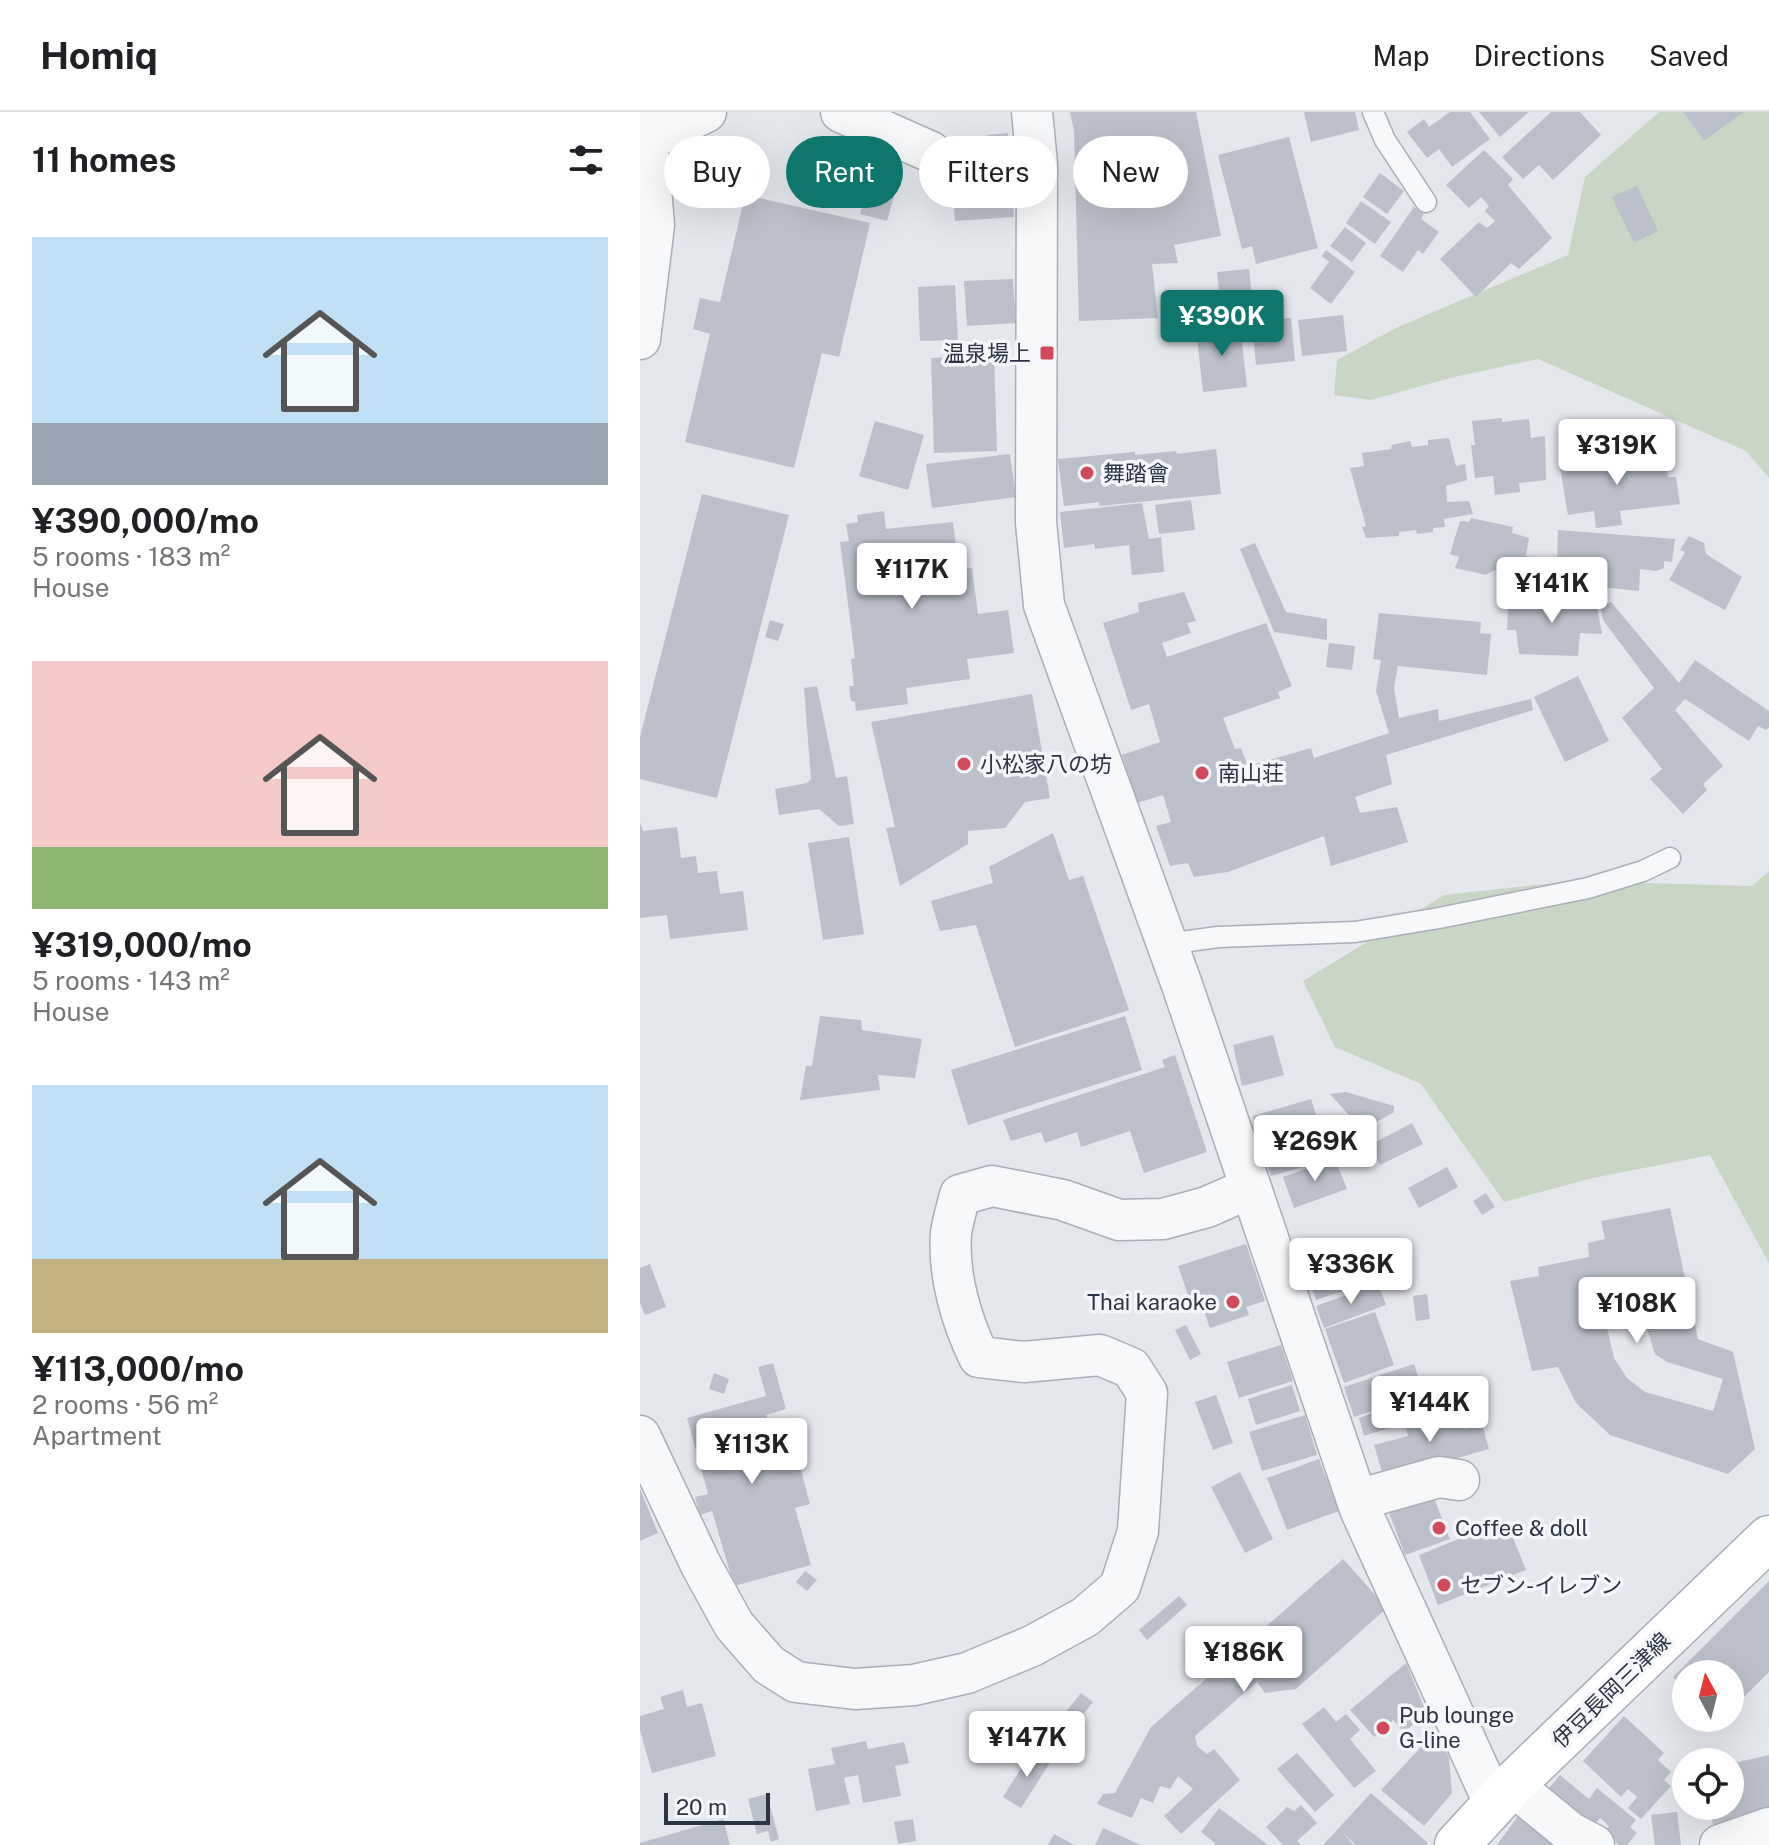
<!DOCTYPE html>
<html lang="en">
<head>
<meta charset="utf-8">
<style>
	:root { --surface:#fff; --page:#f2f2f2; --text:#202124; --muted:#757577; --line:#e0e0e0; --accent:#0f766e }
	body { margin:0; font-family:"Public Sans","Noto Sans JP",sans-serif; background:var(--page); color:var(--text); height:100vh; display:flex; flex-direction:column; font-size:30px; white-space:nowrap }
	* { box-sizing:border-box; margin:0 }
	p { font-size:26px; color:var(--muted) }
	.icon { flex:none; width:44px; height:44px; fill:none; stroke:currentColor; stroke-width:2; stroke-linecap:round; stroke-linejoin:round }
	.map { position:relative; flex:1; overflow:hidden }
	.drawer { display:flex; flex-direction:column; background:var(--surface); width:640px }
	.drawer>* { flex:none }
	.guide { position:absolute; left:24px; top:24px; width:760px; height:72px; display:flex; gap:16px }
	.needle { width:52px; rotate:353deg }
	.buttons { position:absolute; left:1032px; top:1548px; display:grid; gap:16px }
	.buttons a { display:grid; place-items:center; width:72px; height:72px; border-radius:50%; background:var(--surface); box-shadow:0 8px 32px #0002; font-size:40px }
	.scale { position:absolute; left:24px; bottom:20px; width:106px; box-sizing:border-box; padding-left:8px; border:4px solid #2b3445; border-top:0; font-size:22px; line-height:28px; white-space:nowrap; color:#2b3445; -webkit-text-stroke:6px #f4f6f9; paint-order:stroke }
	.price { position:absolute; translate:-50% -68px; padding:0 18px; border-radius:8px; background:#fff; color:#222; font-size:26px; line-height:52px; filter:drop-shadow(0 2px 4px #0008) }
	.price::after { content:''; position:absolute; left:50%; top:48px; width:24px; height:18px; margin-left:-12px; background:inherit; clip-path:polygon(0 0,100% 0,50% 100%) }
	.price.on { background:var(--accent); color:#fff }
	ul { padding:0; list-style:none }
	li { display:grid; align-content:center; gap:16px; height:424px; padding:0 32px }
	li span { display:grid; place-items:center; height:248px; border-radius:0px; color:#555 }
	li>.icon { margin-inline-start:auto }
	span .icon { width:144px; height:144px; fill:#fffc; stroke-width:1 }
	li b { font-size:34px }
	h2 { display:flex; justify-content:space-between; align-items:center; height:96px; padding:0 32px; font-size:34px }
	.tag { padding:0 28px; border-radius:36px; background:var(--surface); box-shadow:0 8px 32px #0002; font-size:28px; line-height:72px }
	.tag.on { background:var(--accent); color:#fff }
	header { display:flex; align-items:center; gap:48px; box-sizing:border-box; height:112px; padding:0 40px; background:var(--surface); border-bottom:2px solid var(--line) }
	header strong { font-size:38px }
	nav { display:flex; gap:44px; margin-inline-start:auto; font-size:28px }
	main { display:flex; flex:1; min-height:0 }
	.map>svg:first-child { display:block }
</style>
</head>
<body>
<header>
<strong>Homiq</strong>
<nav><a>Map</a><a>Directions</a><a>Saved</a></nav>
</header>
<main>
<section class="drawer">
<h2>11 homes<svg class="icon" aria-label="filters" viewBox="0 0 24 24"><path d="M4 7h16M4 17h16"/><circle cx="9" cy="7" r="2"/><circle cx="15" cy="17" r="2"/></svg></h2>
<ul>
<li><span style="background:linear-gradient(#bfe0f5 75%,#9aa5b1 0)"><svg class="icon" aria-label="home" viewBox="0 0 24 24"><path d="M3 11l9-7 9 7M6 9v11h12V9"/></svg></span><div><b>¥390,000/mo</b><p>5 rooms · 183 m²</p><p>House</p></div></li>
<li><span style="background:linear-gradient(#f6c9c9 75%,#8fb573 0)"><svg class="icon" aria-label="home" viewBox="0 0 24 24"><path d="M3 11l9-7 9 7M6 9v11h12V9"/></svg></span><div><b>¥319,000/mo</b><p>5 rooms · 143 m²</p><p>House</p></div></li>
<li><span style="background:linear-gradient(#bfe0f5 70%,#c2b280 0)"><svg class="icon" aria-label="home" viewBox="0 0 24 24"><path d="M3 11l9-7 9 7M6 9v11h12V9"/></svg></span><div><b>¥113,000/mo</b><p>2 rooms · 56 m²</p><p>Apartment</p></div></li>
</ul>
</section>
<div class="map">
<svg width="1129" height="1733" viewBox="0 0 1129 1733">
	<rect width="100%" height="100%" fill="#e4e7ec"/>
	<!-- green -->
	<g fill="#c9d6c5">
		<polygon points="1019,0 1129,0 1129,366 1106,339 898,247 810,266 731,288 694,283 697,248 758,215 928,143 945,65"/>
		<polygon points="1129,759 1129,1151 1070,1043 953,1066 864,1090 781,972 695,935 663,869 804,783 931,769 1112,774"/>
	</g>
	<!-- building -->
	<g fill="#bbc0ca" fill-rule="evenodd">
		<polygon points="430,0 556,0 581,124 534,133 538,151 512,152 518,206 439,209 434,19"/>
		<polygon points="664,0 715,0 719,18 671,30"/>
		<polygon points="810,0 830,0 850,27 812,55 799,37 787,46 767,20 784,7 789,15"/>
		<polygon points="839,0 889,0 860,25"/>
		<polygon points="911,0 940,0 961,23 913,68 899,53 883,67 862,45"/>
		<polygon points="1043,0 1104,0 1064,29"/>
		<polygon points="368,21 374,105 315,109 310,42 348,39 347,23"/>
		<polygon points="649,25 678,136 616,152 612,134 602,137 578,43"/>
		<polygon points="844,38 873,67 868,73 912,126 879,157 871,151 836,185 800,147 839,110 847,116 855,109 845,99 849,94 841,85 829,96 806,73"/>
		<polygon points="234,51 261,59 247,109 220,102"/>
		<polygon points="740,61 764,79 747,102 723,85"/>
		<polygon points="997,74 1018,119 994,131 972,85"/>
		<polygon points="105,83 230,111 199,245 182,241 154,356 45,330 70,222 53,217 60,186 80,190"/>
		<polygon points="721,89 751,110 735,132 706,111"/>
		<polygon points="774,95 784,102 781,107 799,120 783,142 778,138 763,160 740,144"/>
		<polygon points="705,115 726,131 712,150 690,134"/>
		<polygon points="686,138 715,160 691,192 670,176 689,150 682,144"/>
		<polygon points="609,157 612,186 580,189 577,160"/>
		<polygon points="373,167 376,211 327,214 324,169"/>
		<polygon points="315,173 318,228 280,229 278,175"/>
		<polygon points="703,203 707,239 662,244 658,208"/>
		<polygon points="651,206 655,249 616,253 612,210"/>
		<polygon points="600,212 607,275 563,280 556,217"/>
		<polygon points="354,243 357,339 294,341 291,246"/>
		<polygon points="862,306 862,310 889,307 891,326 905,324 906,368 879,371 880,380 855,383 853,364 835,366 831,333 835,333 832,309"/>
		<polygon points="235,309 284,323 268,378 219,364"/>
		<polygon points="809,326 816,354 825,352 827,368 806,374 807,390 829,389 833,402 804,407 805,415 793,416 793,420 777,422 776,418 759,420 759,424 726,426 722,415 726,414 710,356 724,354 722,341 751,337 752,333 770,329 772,335 788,333 788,328"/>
		<polygon points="576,337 581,382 459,394 459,390 424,394 418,347 495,340 495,343 536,339 537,342"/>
		<polygon points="976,337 978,350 1025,345 1028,365 1036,365 1040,392 980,399 982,413 956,416 954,399 928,403 920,355 949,352 948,340"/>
		<polygon points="370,342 376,385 292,396 286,352"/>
		<polygon points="62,382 149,403 77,686 0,667 0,625"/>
		<polygon points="551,388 555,418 519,422 515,393"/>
		<polygon points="502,391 509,427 521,425 524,460 492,463 489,433 455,437 454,432 424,436 420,400"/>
		<polygon points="244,399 246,417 313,410 319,457 332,456 338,502 368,498 374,541 327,547 330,567 266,576 268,592 216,599 215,590 211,589 209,574 214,574 211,547 215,546 200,430 209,429 206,412 218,410 217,403"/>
		<polygon points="831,406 873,415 872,421 889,426 886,444 897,447 889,478 880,477 881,464 854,458 846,463 815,456 819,445 810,442 820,409 829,410"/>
		<polygon points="918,418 1035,427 1032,450 1024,449 1024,456 1016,459 1000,457 999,479 930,472 931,452 917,450"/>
		<polygon points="1049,424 1064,431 1066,442 1102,465 1085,498 1029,468 1045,440 1040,438"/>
		<polygon points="615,431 646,500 687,507 687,528 634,520 600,437"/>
		<polygon points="544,480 556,509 547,511 551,521 522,531 527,545 626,511 652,574 638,580 640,586 583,606 595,637 601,636 608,654 671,636 674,646 749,621 736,579 741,548 733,547 739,501 841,510 840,521 851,522 847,563 758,554 754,576 759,606 798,597 799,609 891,587 893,598 746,643 752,672 715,685 720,701 757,695 768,730 691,754 684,724 588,760 554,765 548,751 530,754 516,714 531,710 523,683 497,691 482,643 520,630 509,592 491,598 463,511 499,500 498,491"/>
		<polygon points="874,486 956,489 962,522 940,521 938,544 879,542 876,518 867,518 868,494 873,493"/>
		<polygon points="971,490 1039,571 1055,548 1129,599 1129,615 1126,618 1118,614 1109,629 1045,587 1035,598 1083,654 1063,672 1067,678 1043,702 1010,667 1022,657 982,606 1014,576 963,508 960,494"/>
		<polygon points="130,508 144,512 138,529 125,525"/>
		<polygon points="689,531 715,534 712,558 686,555"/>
		<polygon points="938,564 969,629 925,650 894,585"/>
		<polygon points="177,574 196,666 207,664 214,712 199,714 179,697 139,703 135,677 167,671 171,667 164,576"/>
		<polygon points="392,582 410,686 385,690 365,716 328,719 328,732 260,774 246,716 255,715 231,610"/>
		<polygon points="0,711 3,719 37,715 41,746 56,744 58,761 77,759 80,782 103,779 108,818 30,827 27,803 0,806"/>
		<polygon points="413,721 429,768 443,764 489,898 375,935 336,813 300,819 291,789 353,771 349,755"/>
		<polygon points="209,725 224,822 183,828 168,731"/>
		<polygon points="180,904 221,908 222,918 282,927 275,966 238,963 240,978 160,988 166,954 172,954"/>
		<polygon points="485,904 502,958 328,1013 311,958"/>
		<polygon points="633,923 644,963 602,974 593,933"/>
		<polygon points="535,943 567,1040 504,1061 490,1019 441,1035 437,1020 405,1031 401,1020 371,1029 363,1008 525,955 522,948"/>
		<polygon points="706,980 754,994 754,1000 726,1016 720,1015 690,982"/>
		<polygon points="671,987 681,1019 694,1015 703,1043 631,1064 613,1004"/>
		<polygon points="772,1011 783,1032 740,1053 730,1033"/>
		<polygon points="695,1047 707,1077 654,1096 643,1065"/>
		<polygon points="807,1055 818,1075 779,1096 768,1076"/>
		<polygon points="846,1081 855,1095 842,1103 833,1089"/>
		<path d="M1030,1096L1058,1227L1093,1240L1115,1337L1088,1362L970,1323L936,1291L918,1255L892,1259L870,1169L899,1164L898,1155L949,1145L948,1131L965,1127L961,1109ZM1004,1207L1015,1242L1027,1250L1083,1267L1073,1299L1005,1280L987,1266L974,1246L967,1216Z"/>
		<polygon points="606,1132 625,1189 606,1195 609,1203 570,1216 559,1186 550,1189 538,1154"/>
		<polygon points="744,1137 749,1152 737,1156 741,1166 676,1188 668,1163"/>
		<polygon points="10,1152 26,1195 5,1203 0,1191 0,1156"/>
		<polygon points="738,1172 746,1193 684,1216 676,1194"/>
		<polygon points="787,1182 790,1207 776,1209 773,1184"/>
		<polygon points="735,1200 754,1253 704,1271 685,1217"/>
		<polygon points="546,1213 561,1242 550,1248 535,1218"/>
		<polygon points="641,1233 653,1269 599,1286 587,1250"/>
		<polygon points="133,1251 146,1297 126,1303 135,1333 157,1327 160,1338 156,1339 170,1392 155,1396 171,1453 94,1474 72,1399 60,1403 55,1385 68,1382 47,1306 126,1284 118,1255"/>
		<polygon points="774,1252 784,1283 792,1280 795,1289 807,1287 809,1297 724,1324 719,1306 773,1286 714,1305 704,1275"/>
		<polygon points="74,1261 89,1267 84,1282 69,1277"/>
		<polygon points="652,1273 660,1299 616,1313 608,1287"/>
		<polygon points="576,1283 593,1331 573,1338 555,1290"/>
		<polygon points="819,1297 825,1317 842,1312 849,1337 744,1367 734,1333 768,1324 765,1312"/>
		<polygon points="665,1303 677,1343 622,1359 609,1320"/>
		<polygon points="679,1347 699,1399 647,1418 627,1366"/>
		<polygon points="600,1360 633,1427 605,1441 571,1375"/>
		<polygon points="789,1373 810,1427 765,1443 745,1390"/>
		<polygon points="0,1377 18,1421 0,1429"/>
		<polygon points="866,1408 886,1458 798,1493 779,1443"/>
		<polygon points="703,1447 747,1496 656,1577 625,1581 617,1570 555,1624 557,1634 567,1642 574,1637 600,1668 541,1722 524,1704 553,1677 538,1664 530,1677 520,1674 513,1691 501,1686 492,1706 457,1692 463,1682 475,1681 511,1615"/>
		<polygon points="165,1459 177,1468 167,1479 156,1470"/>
		<polygon points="1129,1469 1129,1560 1090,1599 1090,1562 1046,1562 1046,1578 1033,1565"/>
		<polygon points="539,1484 547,1493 507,1528 499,1518"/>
		<polygon points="766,1551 786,1600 765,1620 753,1608 734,1625 710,1598"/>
		<polygon points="43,1578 47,1595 62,1591 76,1644 12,1661 0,1618 0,1604 24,1597 20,1585"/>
		<polygon points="441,1581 453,1590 416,1637 404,1627"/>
		<polygon points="684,1595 696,1610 706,1602 720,1618 710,1627 736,1659 714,1676 662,1612"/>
		<polygon points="984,1604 1024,1641 1018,1648 1031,1660 1024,1668 1031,1674 1001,1707 988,1696 997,1685 988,1677 981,1685 943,1649"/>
		<polygon points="796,1619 809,1646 812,1681 784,1714 741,1678"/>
		<polygon points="226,1629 228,1637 264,1630 269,1651 255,1654 261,1684 223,1691 218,1663 204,1666 210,1692 176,1699 168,1657 195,1652 191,1636"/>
		<polygon points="393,1637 411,1649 381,1696 363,1685"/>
		<polygon points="657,1641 694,1683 675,1700 637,1657"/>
		<polygon points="1129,1643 1129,1703 1074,1717 1069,1694 1090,1694 1090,1652"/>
		<polygon points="920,1663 949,1687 957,1676 996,1708 990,1715 997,1721 987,1733 979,1733 964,1721 969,1714 960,1706 949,1719 904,1682"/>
		<polygon points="731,1681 788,1731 786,1733 716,1733 701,1719 714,1733 683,1733"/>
		<polygon points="127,1682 139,1727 131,1730 128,1719 117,1722 108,1687"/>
		<polygon points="661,1693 677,1711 657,1729 661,1733 643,1733 626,1715 647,1695 654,1699"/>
		<polygon points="579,1696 628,1733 574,1733 575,1731 561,1720"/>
		<polygon points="1037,1700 1041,1733 1015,1733 1011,1703"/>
		<polygon points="878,1704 883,1709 885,1706 914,1729 911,1733 857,1733"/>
		<polygon points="83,1707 90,1733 0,1733 0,1731"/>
		<polygon points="273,1707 276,1729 258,1732 254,1710"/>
		<polygon points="463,1716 501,1733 455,1733"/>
		<polygon points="414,1722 434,1733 408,1733"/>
	</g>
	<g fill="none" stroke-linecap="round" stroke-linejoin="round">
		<defs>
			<g id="lane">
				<polyline points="733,0 745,28 786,90"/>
				<polyline points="527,832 578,825 715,820 799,806 948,776 1003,759 1030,746"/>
			</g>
			<g id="street">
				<polyline points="201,0 291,40"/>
				<polyline points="392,0 397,52 396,410 404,493 542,873 720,1397 854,1691"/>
				<polyline points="8,28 66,0"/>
				<polyline points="0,227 14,113 5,0"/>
				<path d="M0,1324L61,1453L94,1513L129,1553L156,1570L215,1577L274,1573L327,1561L392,1534L445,1505L480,1475L498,1419L507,1281L491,1256L460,1243L384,1250L339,1245C321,1208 308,1163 311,1121C313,1108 317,1095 320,1083L352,1074L423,1088L479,1108L523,1107L567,1095L610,1076"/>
				<polyline points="717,1388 799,1365 819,1368"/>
				<polyline points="872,1673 931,1721 954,1733"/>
				<polyline points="1080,1733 1129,1716"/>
			</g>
			<polyline id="secondary" points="817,1733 872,1673 1129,1426"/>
		</defs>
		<!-- lane casing -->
		<use href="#lane" stroke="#a9aeb7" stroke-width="23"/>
		<!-- street casing -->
		<use href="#street" stroke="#a9aeb7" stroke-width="43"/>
		<!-- secondary casing -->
		<use href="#secondary" stroke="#a9aeb7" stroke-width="47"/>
		<!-- lane -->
		<use href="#lane" stroke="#f7f8fa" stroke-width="20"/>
		<!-- street -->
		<use href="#street" stroke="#f7f8fa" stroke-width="40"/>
		<!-- secondary -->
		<use href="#secondary" stroke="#fff" stroke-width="44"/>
	</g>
	<!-- markers -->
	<g fill="#d1495b" stroke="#f4f6f9" stroke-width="3">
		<rect x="399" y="233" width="16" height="16" rx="4"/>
		<circle cx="447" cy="361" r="8"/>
		<circle cx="324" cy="652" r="8"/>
		<circle cx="562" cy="661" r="8"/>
		<circle cx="593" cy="1190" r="8"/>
		<circle cx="799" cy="1416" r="8"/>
		<circle cx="804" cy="1473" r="8"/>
		<circle cx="743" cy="1616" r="8"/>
	</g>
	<g text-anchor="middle" stroke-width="7" stroke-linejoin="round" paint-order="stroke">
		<!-- poi labels -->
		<g font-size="22" fill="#2b3445" stroke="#f4f6f9" text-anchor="start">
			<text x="391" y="249" text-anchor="end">温泉場上</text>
			<text x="463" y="369">舞踏會</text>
			<text x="340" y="660">小松家八の坊</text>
			<text x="578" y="669">南山荘</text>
			<text x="577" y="1198" text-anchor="end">Thai karaoke</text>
			<text x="815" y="1424">Coffee &amp; doll</text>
			<text x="820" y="1481">セブン-イレブン</text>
			<text x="759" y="1611">Pub lounge<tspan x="759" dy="25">G-line</tspan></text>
		</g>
		<!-- street labels -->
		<g font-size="22" fill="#2b3445" stroke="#f4f6f9">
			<text transform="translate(971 1578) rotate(-44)" y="8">伊豆長岡三津線</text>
		</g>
	</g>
</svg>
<div class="buttons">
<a><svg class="needle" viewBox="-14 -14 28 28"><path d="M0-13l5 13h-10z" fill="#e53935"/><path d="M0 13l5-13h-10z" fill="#757577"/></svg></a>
<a><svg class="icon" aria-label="locate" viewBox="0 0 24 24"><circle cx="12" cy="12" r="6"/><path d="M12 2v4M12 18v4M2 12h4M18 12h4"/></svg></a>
</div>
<div class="scale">20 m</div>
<b class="price on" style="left:582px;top:246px">¥390K</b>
<b class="price" style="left:977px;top:375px">¥319K</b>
<b class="price" style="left:272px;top:499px">¥117K</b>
<b class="price" style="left:912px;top:513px">¥141K</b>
<b class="price" style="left:675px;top:1071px">¥269K</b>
<b class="price" style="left:711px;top:1194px">¥336K</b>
<b class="price" style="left:997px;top:1233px">¥108K</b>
<b class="price" style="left:790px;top:1332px">¥144K</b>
<b class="price" style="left:112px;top:1374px">¥113K</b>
<b class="price" style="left:604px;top:1582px">¥186K</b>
<b class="price" style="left:387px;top:1667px">¥147K</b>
<div class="guide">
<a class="tag">Buy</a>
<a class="tag on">Rent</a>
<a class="tag">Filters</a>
<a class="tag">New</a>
</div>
</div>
</main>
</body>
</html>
